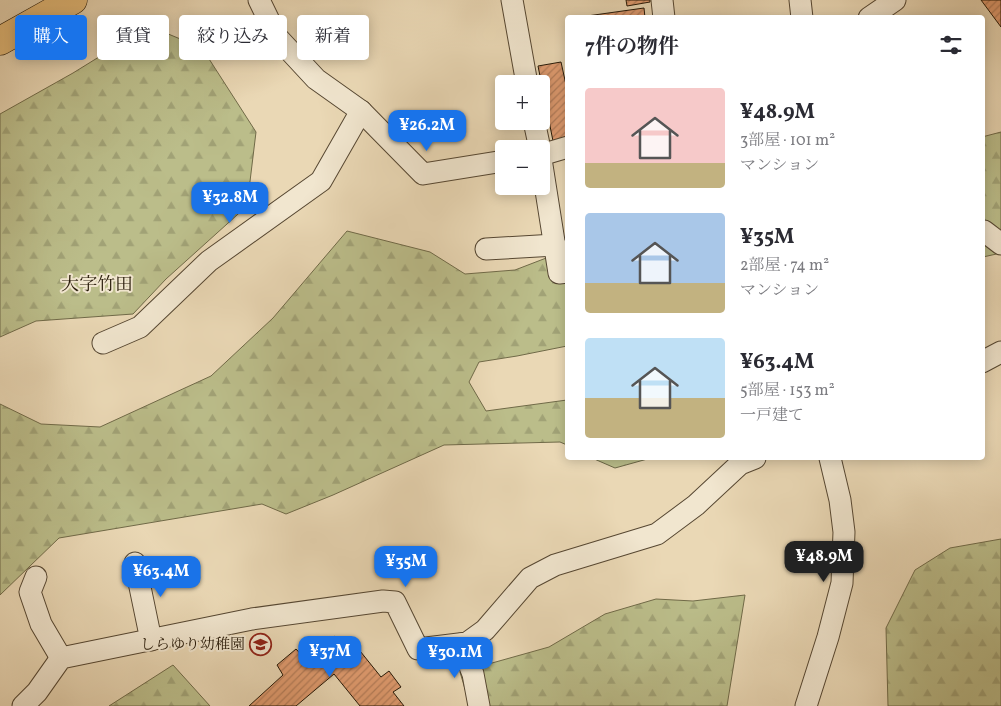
<!DOCTYPE html>
<html lang="ja">
<head>
<meta charset="utf-8">
<style>
	:root { --surface:#fff; --page:#f7f7f7; --text:#2b2b33; --muted:#7c7c81; --accent:#1a73e8 }
	body { margin:0; font-family:Vollkorn,"Noto Serif JP",serif; background:var(--page); color:var(--text); height:100vh; display:flex; flex-direction:column; font-size:19px; white-space:nowrap }
	* { box-sizing:border-box; margin:0 }
	p { font-size:16px; color:var(--muted) }
	.icon { flex:none; width:28px; height:28px; fill:none; stroke:currentColor; stroke-width:2; stroke-linecap:round; stroke-linejoin:round }
	.map { position:relative; flex:1; overflow:hidden }
	.sheet { position:absolute; left:565px; top:15px; width:420px; height:445px; display:flex; flex-direction:column; background:var(--surface); border-radius:5px; box-shadow:0 2px 12px #0003 }
	.sheet>* { flex:none }
	.top-card { position:absolute; left:15px; top:15px; width:475px; height:45px; display:flex; gap:10px }
	.controls { position:absolute; left:495px; top:75px; display:grid; gap:10px }
	.controls a { display:grid; place-items:center; width:55px; height:55px; border-radius:5px; background:var(--surface); box-shadow:0 2px 12px #0003; font-size:25px }
	.price { position:absolute; translate:-50% -42px; padding:0 11px; border-radius:10px; background:var(--accent); color:#fff; font-size:16px; line-height:32px; filter:drop-shadow(0 1px 2px #0008) }
	.price::after { content:''; position:absolute; left:50%; top:30px; width:15px; height:11px; margin-left:-8px; background:inherit; clip-path:polygon(0 0,100% 0,50% 100%) }
	.price.active { background:#222; color:#fff }
	ul { padding:0; list-style:none }
	li { display:flex; align-items:center; gap:15px; height:125px; padding:0 20px }
	li span { display:grid; place-items:center; flex:none; width:140px; height:100px; border-radius:5px; color:#555 }
	li>.icon { margin-inline-start:auto }
	span .icon { width:60px; height:60px; fill:#fffc; stroke-width:1 }
	li b { font-size:21px }
	h2 { display:flex; justify-content:space-between; align-items:center; height:60px; padding:0 20px; font-size:21px }
	.pill { padding:0 18px; border-radius:5px; background:var(--surface); box-shadow:0 2px 12px #0003; font-size:18px; line-height:45px }
	.pill.active { background:var(--accent); color:#fff }
	.map>svg:first-child { display:block }
</style>
</head>
<body>
<div class="map">
<svg width="1001" height="706" viewBox="0 0 1001 706">
	<defs>
		<pattern id="forest-firs" width="22" height="20" patternUnits="userSpaceOnUse" patternTransform="scale(1.25)"><rect width="22" height="20" fill="#bbbd8a"/><path d="M5 1l3.5 6h-7zM16 11l3.5 6h-7z" fill="#a1a276"/></pattern>
		<pattern id="building-hatch" width="6" height="6" patternUnits="userSpaceOnUse" patternTransform="scale(1.25)"><rect width="6" height="6" fill="#e19c70"/><path d="M-1 1l2-2M0 6l6-6M5 7l2-2" fill="none" stroke="#b67e5a"/></pattern>
	</defs>
	<rect width="100%" height="100%" fill="#ead8b5"/>
	<filter id="stains"><feTurbulence type="fractalNoise" baseFrequency=".004" numOctaves="4"/><feColorMatrix values="0 0 0 0 .2 0 0 0 0 .09 0 0 0 0 .02 0 0 0 .5 -.17"/></filter>
	<radialGradient id="worn" r=".72"><stop offset=".6" stop-color="#630" stop-opacity="0"/><stop offset="1" stop-color="#630" stop-opacity=".3"/></radialGradient>
	<!-- forest -->
	<g fill="url(#forest-firs)" stroke="#706a48">
		<polygon points="149,26 202,48 256,132 247,206 166,279 133,314 36,321 0,337 0,114 73,73"/>
		<polygon points="1001,132 1001,253 983,257 982,137"/>
		<polygon points="347,231 430,252 465,274 515,270 567,250 567,346 517,356 479,362 469,382 486,411 567,400 567,445 560,442 444,445 333,495 286,514 262,504 59,538 0,595 0,404 41,424 100,427 211,376 273,318"/>
		<polygon points="592,458 651,458 615,468"/>
		<polygon points="1001,539 1001,706 888,706 886,628 915,570 950,548"/>
		<polygon points="745,595 727,706 470,706 460,672 549,647 605,614 656,599 693,601"/>
		<polygon points="173,665 210,706 109,706"/>
	</g>
	<!-- building -->
	<g fill="url(#building-hatch)" stroke="#241706">
		<polygon points="626,0 650,0 650,2 627,6"/>
		<polygon points="981,0 1001,0 1001,27"/>
		<polygon points="644,8 645,18 587,18 587,16"/>
		<polygon points="561,62 568,94 568,139 553,141 538,66"/>
		<polygon points="335,636 349,651 356,646 381,677 389,671 401,687 393,692 404,706 360,706 334,674 296,706 249,706 283,675 277,665 296,649 306,660"/>
	</g>
	<g fill="none" stroke-linecap="round" stroke-linejoin="round">
		<defs>
			<g id="minor">
				<polyline points="259,0 277,37 316,79 361,111 423,174 504,161"/>
				<polyline points="512,0 527,84"/>
				<polyline points="662,0 664,18"/>
				<polyline points="800,0 802,18"/>
				<polyline points="869,18 895,0"/>
				<polyline points="534,121 540,149"/>
				<polyline points="541,155 568,147"/>
				<polyline points="541,159 559,273 568,272"/>
				<polyline points="984,231 1001,244"/>
				<polyline points="486,249 555,245"/>
				<polyline points="103,343 140,327 209,261 321,181 361,111"/>
				<polyline points="982,362 1001,352"/>
				<polyline points="135,563 151,640"/>
				<polyline points="36,577 30,592 41,624 61,658"/>
				<polyline points="461,644 473,674 479,706"/>
				<polyline points="23,706 37,692 61,658 252,619 383,601 395,602 418,649 467,643 485,630 530,578 555,565 657,534 696,505 740,464 755,458"/>
				<polyline points="806,706 828,637 842,583 844,532 840,500 830,458"/>
			</g>
			<polyline id="major" points="0,41 73,0"/>
		</defs>
		<!-- minor casing -->
		<use href="#minor" stroke="#564732" stroke-width="23"/>
		<!-- major casing -->
		<use href="#major" stroke="#241706" stroke-width="29"/>
		<!-- minor -->
		<use href="#minor" stroke="#f1e6cf" stroke-width="21"/>
		<!-- major -->
		<use href="#major" stroke="#e5bc7a" stroke-width="28"/>
	</g>
	<!-- icons -->
	<defs>
		<symbol id="school-ring" viewBox="-11 -11 22 22"><circle r="9.5" fill="#f1e6cf" stroke="#8f2418" stroke-width="1.5"/><path d="M0-5L7-2L0 1L-7-2ZM-4 1L0 2.5L4 1V4Q0 6-4 4Z" fill="#8f2418"/></symbol>
	</defs>
	<g fill-rule="evenodd">
		<use href="#school-ring" x="248" y="632" width="25" height="25"/>
	</g>
	<g text-anchor="middle" stroke-width="4" stroke-linejoin="round" paint-order="stroke">
		<!-- poi labels -->
		<g font-size="15" fill="#241706" stroke="#f1e6cf" text-anchor="end">
			<text x="245" y="649">しらゆり幼稚園</text>
		</g>
		<!-- quarter labels -->
		<g font-size="18" fill="#241706" stroke="#f1e6cf">
			<text x="97" y="290">大字竹田</text>
		</g>
	</g>
	<rect width="100%" height="100%" filter="url(#stains)"/>
	<rect width="100%" height="100%" fill="url(#worn)"/>
</svg>
<div class="controls">
<a>+</a>
<a>−</a>
</div>
<b class="price" style="left:427px;top:152px">¥26.2M</b>
<b class="price" style="left:230px;top:224px">¥32.8M</b>
<b class="price active" style="left:824px;top:583px">¥48.9M</b>
<b class="price" style="left:406px;top:588px">¥35M</b>
<b class="price" style="left:161px;top:598px">¥63.4M</b>
<b class="price" style="left:330px;top:678px">¥37M</b>
<b class="price" style="left:455px;top:679px">¥30.1M</b>
<div class="top-card">
<a class="pill active">購入</a>
<a class="pill">賃貸</a>
<a class="pill">絞り込み</a>
<a class="pill">新着</a>
</div>
<section class="sheet">
<h2>7件の物件<svg class="icon" aria-label="filters" viewBox="0 0 24 24"><path d="M4 7h16M4 17h16"/><circle cx="9" cy="7" r="2"/><circle cx="15" cy="17" r="2"/></svg></h2>
<ul>
<li><span style="background:linear-gradient(#f6c9c9 75%,#c2b280 0)"><svg class="icon" aria-label="home" viewBox="0 0 24 24"><path d="M3 11l9-7 9 7M6 9v11h12V9"/></svg></span><div><b>¥48.9M</b><p>3部屋 · 101 m²</p><p>マンション</p></div></li>
<li><span style="background:linear-gradient(#a9c7e8 70%,#c2b280 0)"><svg class="icon" aria-label="home" viewBox="0 0 24 24"><path d="M3 11l9-7 9 7M6 9v11h12V9"/></svg></span><div><b>¥35M</b><p>2部屋 · 74 m²</p><p>マンション</p></div></li>
<li><span style="background:linear-gradient(#bfe0f5 60%,#c2b280 0)"><svg class="icon" aria-label="home" viewBox="0 0 24 24"><path d="M3 11l9-7 9 7M6 9v11h12V9"/></svg></span><div><b>¥63.4M</b><p>5部屋 · 153 m²</p><p>一戸建て</p></div></li>
</ul>
</section>
</div>
</body>
</html>
